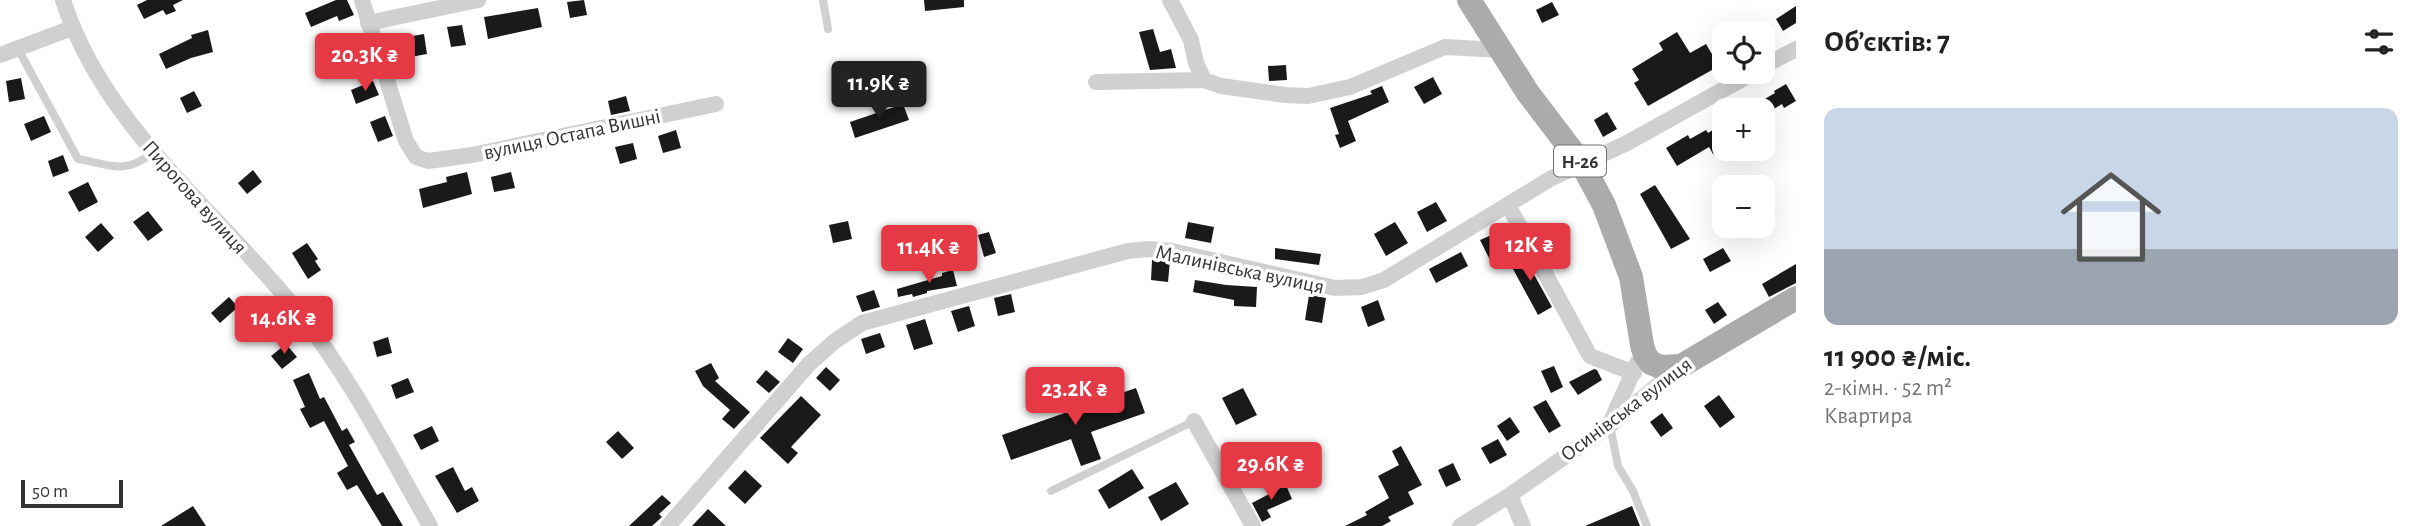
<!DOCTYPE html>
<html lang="uk">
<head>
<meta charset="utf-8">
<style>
	:root { --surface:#fff; --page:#f2f2f2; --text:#222; --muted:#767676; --accent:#e63946 }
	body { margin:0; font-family:"Alegreya Sans",sans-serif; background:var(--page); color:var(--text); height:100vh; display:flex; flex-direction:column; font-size:26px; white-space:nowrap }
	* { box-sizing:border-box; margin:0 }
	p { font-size:23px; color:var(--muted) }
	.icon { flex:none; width:38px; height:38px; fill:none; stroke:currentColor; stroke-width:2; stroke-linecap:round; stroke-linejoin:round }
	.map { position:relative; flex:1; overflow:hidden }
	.panel { display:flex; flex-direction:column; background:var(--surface); width:630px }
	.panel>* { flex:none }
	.tools { position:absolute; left:1712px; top:21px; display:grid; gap:14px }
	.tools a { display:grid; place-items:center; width:63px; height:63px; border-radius:14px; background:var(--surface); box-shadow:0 7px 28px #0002; font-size:35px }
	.scale { position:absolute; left:21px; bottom:18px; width:102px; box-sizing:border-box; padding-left:7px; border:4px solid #333; border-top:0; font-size:19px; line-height:24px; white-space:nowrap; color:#333; -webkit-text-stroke:5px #fff; paint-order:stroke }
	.price { position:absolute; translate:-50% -60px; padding:0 16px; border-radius:7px; background:var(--accent); color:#fff; font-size:23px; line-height:46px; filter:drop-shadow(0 2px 4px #0008) }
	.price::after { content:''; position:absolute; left:50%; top:42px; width:21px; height:16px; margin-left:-10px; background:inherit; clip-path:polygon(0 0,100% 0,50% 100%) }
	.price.active { background:#222; color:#fff }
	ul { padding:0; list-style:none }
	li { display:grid; align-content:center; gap:14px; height:371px; padding:0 28px }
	li span { display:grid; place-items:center; height:217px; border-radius:14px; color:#555 }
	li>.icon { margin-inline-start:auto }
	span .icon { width:126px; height:126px; fill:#fffc; stroke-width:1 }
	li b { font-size:30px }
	h2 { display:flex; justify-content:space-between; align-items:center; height:84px; padding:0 28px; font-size:30px }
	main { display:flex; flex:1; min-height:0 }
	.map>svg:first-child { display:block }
</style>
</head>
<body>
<main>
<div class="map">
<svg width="1796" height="526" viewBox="0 0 1796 526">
	<rect width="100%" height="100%" fill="#fff"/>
	<!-- building -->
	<g fill="#1a1a1a">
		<polygon points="147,0 183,0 173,5 176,11 166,15 163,10 144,19 137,5"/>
		<polygon points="336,0 347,0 354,15 339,21 337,16 311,27 305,13"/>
		<polygon points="584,0 587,15 570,18 567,2"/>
		<polygon points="924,0 964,0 964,7 925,11"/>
		<polygon points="1552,2 1559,15 1542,23 1536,10"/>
		<polygon points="1796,6 1796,23 1783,31 1776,19"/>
		<polygon points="538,8 542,27 488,39 484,17"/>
		<polygon points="462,25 466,45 451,47 447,27"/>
		<polygon points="1153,29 1160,52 1171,49 1176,68 1150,70 1139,32"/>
		<polygon points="208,30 213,52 191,58 166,69 159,54 192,38 191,35"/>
		<polygon points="1677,32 1690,53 1706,44 1719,66 1648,106 1634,83 1639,80 1632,69 1663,50 1659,43"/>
		<polygon points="424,34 427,54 410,57 407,37"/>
		<polygon points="359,41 366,57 341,68 334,52"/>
		<polygon points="1286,65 1287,80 1269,81 1268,66"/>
		<polygon points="1433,77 1442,94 1424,104 1414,87"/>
		<polygon points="21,78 25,99 9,102 6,81"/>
		<polygon points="373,81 379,95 356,104 351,90"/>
		<polygon points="1786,84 1796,101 1784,108 1782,104 1762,116 1762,110 1746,110 1775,93 1774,91"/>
		<polygon points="1382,86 1389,102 1348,121 1356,141 1340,148 1335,135 1339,134 1330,108 1372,94 1370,91"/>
		<polygon points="194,91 202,106 187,113 180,98"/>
		<polygon points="626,96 630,111 611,115 608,101"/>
		<polygon points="903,104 909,120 855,138 850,122"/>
		<polygon points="1607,112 1617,129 1603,137 1594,120"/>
		<polygon points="44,116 51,132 31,141 24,124"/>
		<polygon points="385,116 393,136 378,142 370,122"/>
		<polygon points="1724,123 1724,147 1713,154 1709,147 1677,166 1666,148 1688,135 1690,139 1706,130 1708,133"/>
		<polygon points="676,130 681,148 663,153 658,136"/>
		<polygon points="633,143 637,159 620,164 615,147"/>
		<polygon points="63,155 69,171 53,177 48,161"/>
		<polygon points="253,170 262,182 247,194 238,183"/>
		<polygon points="467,172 472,194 423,208 419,189 447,182 446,177"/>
		<polygon points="511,172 515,188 494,192 491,177"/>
		<polygon points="88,182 98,202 79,212 68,192"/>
		<polygon points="1655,185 1690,239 1671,249 1640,194"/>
		<polygon points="1436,202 1447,221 1427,232 1417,212"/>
		<polygon points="148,211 163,230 148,241 133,222"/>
		<polygon points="848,221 852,239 833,243 829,225"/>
		<polygon points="1188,222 1214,227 1211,243 1185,238"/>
		<polygon points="1395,222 1408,243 1386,256 1374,234"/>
		<polygon points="101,223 114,238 98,252 85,237"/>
		<polygon points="989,232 996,253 984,257 978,235"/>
		<polygon points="1494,234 1504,253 1490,260 1480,240"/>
		<polygon points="307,243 318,259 315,261 321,270 308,279 292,253"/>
		<polygon points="1275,248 1321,254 1319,265 1275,259"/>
		<polygon points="1723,248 1731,261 1710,272 1703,259"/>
		<polygon points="1521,251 1552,307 1538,315 1507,258"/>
		<polygon points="1461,252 1468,266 1436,283 1429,269"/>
		<polygon points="1152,260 1170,261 1168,282 1151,280"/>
		<polygon points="1796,264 1796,283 1769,297 1762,284"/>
		<polygon points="953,270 957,286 927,291 927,293 913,297 912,294 898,297 897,289 942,276 942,273"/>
		<polygon points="1195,280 1226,285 1257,287 1256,307 1234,306 1234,300 1193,292"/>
		<polygon points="874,290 880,307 862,312 856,296"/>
		<polygon points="1011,294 1015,312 998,316 994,298"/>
		<polygon points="1309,295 1326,298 1322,323 1305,320"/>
		<polygon points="229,297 238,307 220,323 211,313"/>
		<polygon points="1378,300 1385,320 1368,327 1361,307"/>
		<polygon points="1718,302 1727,315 1714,324 1705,310"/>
		<polygon points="969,306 975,326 958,332 951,311"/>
		<polygon points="925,319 933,344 914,350 906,325"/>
		<polygon points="880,333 885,347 866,354 861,339"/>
		<polygon points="388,337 392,353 377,357 373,342"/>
		<polygon points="788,338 803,349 793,363 778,352"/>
		<polygon points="286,344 297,357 282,369 271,356"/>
		<polygon points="711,363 719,378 715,381 750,412 734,429 722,419 730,410 703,386 695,371"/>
		<polygon points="1554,366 1563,387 1551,393 1541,371"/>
		<polygon points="826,367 840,380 830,391 816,378"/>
		<polygon points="1594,369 1597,370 1602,380 1578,395 1569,382"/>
		<polygon points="766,370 780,382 769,393 756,382"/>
		<polygon points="309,373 320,399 324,397 342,431 347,428 355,442 349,445 377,495 383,492 403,526 382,526 357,485 347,490 337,473 348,466 324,421 310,428 300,409 305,407 293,380"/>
		<polygon points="408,378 414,392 396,399 391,385"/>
		<polygon points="1136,388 1145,413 1091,432 1101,459 1081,466 1071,439 1011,460 1002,435"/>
		<polygon points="1243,388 1257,415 1236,425 1222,398"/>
		<polygon points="1719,395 1735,417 1720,428 1704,406"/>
		<polygon points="801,396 821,415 791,447 798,453 788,464 760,438"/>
		<polygon points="1546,400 1561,426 1549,433 1533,407"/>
		<polygon points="1662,413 1673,428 1661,437 1650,422"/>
		<polygon points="1510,417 1520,432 1507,441 1497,426"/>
		<polygon points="432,426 439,441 421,450 413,435"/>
		<polygon points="618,431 634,448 622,459 606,442"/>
		<polygon points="1498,439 1507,455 1490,464 1481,448"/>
		<polygon points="1401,446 1422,485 1408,492 1414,504 1388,517 1391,521 1382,526 1345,526 1367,515 1365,512 1389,498 1378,476 1399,465 1392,451"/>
		<polygon points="1453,463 1461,480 1446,487 1438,470"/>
		<polygon points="453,467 465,491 472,487 479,501 457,513 435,476"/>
		<polygon points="1132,469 1144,488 1109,509 1098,490"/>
		<polygon points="745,470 762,486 745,504 728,488"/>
		<polygon points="1176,482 1189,504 1161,521 1148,497"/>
		<polygon points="1286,485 1292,499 1267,510 1271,517 1262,522 1252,503"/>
		<polygon points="662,495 671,503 659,514 662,517 652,526 629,526"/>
		<polygon points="193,506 206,526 161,526"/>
		<polygon points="1632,506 1640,526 1585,526"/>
		<polygon points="708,509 726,526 692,526"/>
	</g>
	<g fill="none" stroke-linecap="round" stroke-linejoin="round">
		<!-- lane -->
		<g stroke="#d0d0d0" stroke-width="8">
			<polyline points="823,0 828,29"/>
			<path d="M18,49L78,159C112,165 123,175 153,153"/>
			<polyline points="1610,425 1618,466 1633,491 1647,526"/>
			<polyline points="1051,491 1194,421"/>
		</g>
		<!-- street -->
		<g stroke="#d0d0d0" stroke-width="16">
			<path d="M63,0C104,128 218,211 299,313C351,378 389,454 430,526"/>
			<polyline points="362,0 406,141 416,157 428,161 472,155 716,104"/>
			<polyline points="1170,0 1191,40 1196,63 1204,80"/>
			<polyline points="368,23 478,0"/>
			<polyline points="0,55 72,28"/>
			<polyline points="1762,67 1796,49"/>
			<polyline points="1096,82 1204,80 1221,86 1285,95 1308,96 1350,87 1445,47 1500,50"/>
			<polyline points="1508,205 1590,356 1634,373"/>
			<polyline points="1612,419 1637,363"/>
			<polyline points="1194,421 1253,526"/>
			<polyline points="1510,495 1523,526"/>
			<polyline points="668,526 809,364 835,341 862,323 1128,251 1149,249 1172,251 1335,288 1362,287 1384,280 1550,179 1627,143 1755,72"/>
			<polyline points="1460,526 1510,495 1610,425 1681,366"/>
		</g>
		<!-- primary -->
		<polyline stroke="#ababab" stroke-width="24" points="1469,0 1528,93 1582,164 1604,205 1631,277 1642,345 1645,355 1651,363 1661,367 1681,366 1796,298"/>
	</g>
	<g text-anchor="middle" stroke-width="7" stroke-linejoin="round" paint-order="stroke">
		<!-- shield labels -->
		<rect fill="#fff" stroke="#707070" stroke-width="2" x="1554" y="145.5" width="52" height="31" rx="5"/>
		<g font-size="19" font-weight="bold" fill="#333">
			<text x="1580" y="168">Н-26</text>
		</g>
		<!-- street labels -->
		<g font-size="21" fill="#333" stroke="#fff">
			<text transform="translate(572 134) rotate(-12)" y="7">вулиця Остапа Вишні</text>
			<text transform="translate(195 197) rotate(48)" y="7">Пирогова вулиця</text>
			<text transform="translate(1240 269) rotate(12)" y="7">Малинівська вулиця</text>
			<text transform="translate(1626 409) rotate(-37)" y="7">Осинівська вулиця</text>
		</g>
	</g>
</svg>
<div class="tools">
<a><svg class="icon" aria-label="locate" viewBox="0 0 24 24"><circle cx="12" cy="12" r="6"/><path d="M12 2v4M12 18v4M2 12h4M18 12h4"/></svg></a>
<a>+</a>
<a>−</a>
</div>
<div class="scale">50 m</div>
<b class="price" style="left:365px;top:93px">20.3K ₴</b>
<b class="price active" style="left:879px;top:121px">11.9K ₴</b>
<b class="price" style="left:1530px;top:283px">12K ₴</b>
<b class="price" style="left:929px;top:285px">11.4K ₴</b>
<b class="price" style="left:284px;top:356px">14.6K ₴</b>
<b class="price" style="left:1075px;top:427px">23.2K ₴</b>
<b class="price" style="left:1271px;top:502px">29.6K ₴</b>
</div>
<section class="panel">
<h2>Об’єктів: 7<svg class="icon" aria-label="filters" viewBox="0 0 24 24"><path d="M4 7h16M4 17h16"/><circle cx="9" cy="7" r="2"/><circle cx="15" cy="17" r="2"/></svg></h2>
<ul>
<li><span style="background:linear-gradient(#c9d6e8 65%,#9aa5b1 0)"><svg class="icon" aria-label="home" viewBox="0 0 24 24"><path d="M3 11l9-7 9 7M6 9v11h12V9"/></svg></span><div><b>11 900 ₴/міс.</b><p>2-кімн. · 52 m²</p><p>Квартира</p></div></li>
</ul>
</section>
</main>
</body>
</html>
